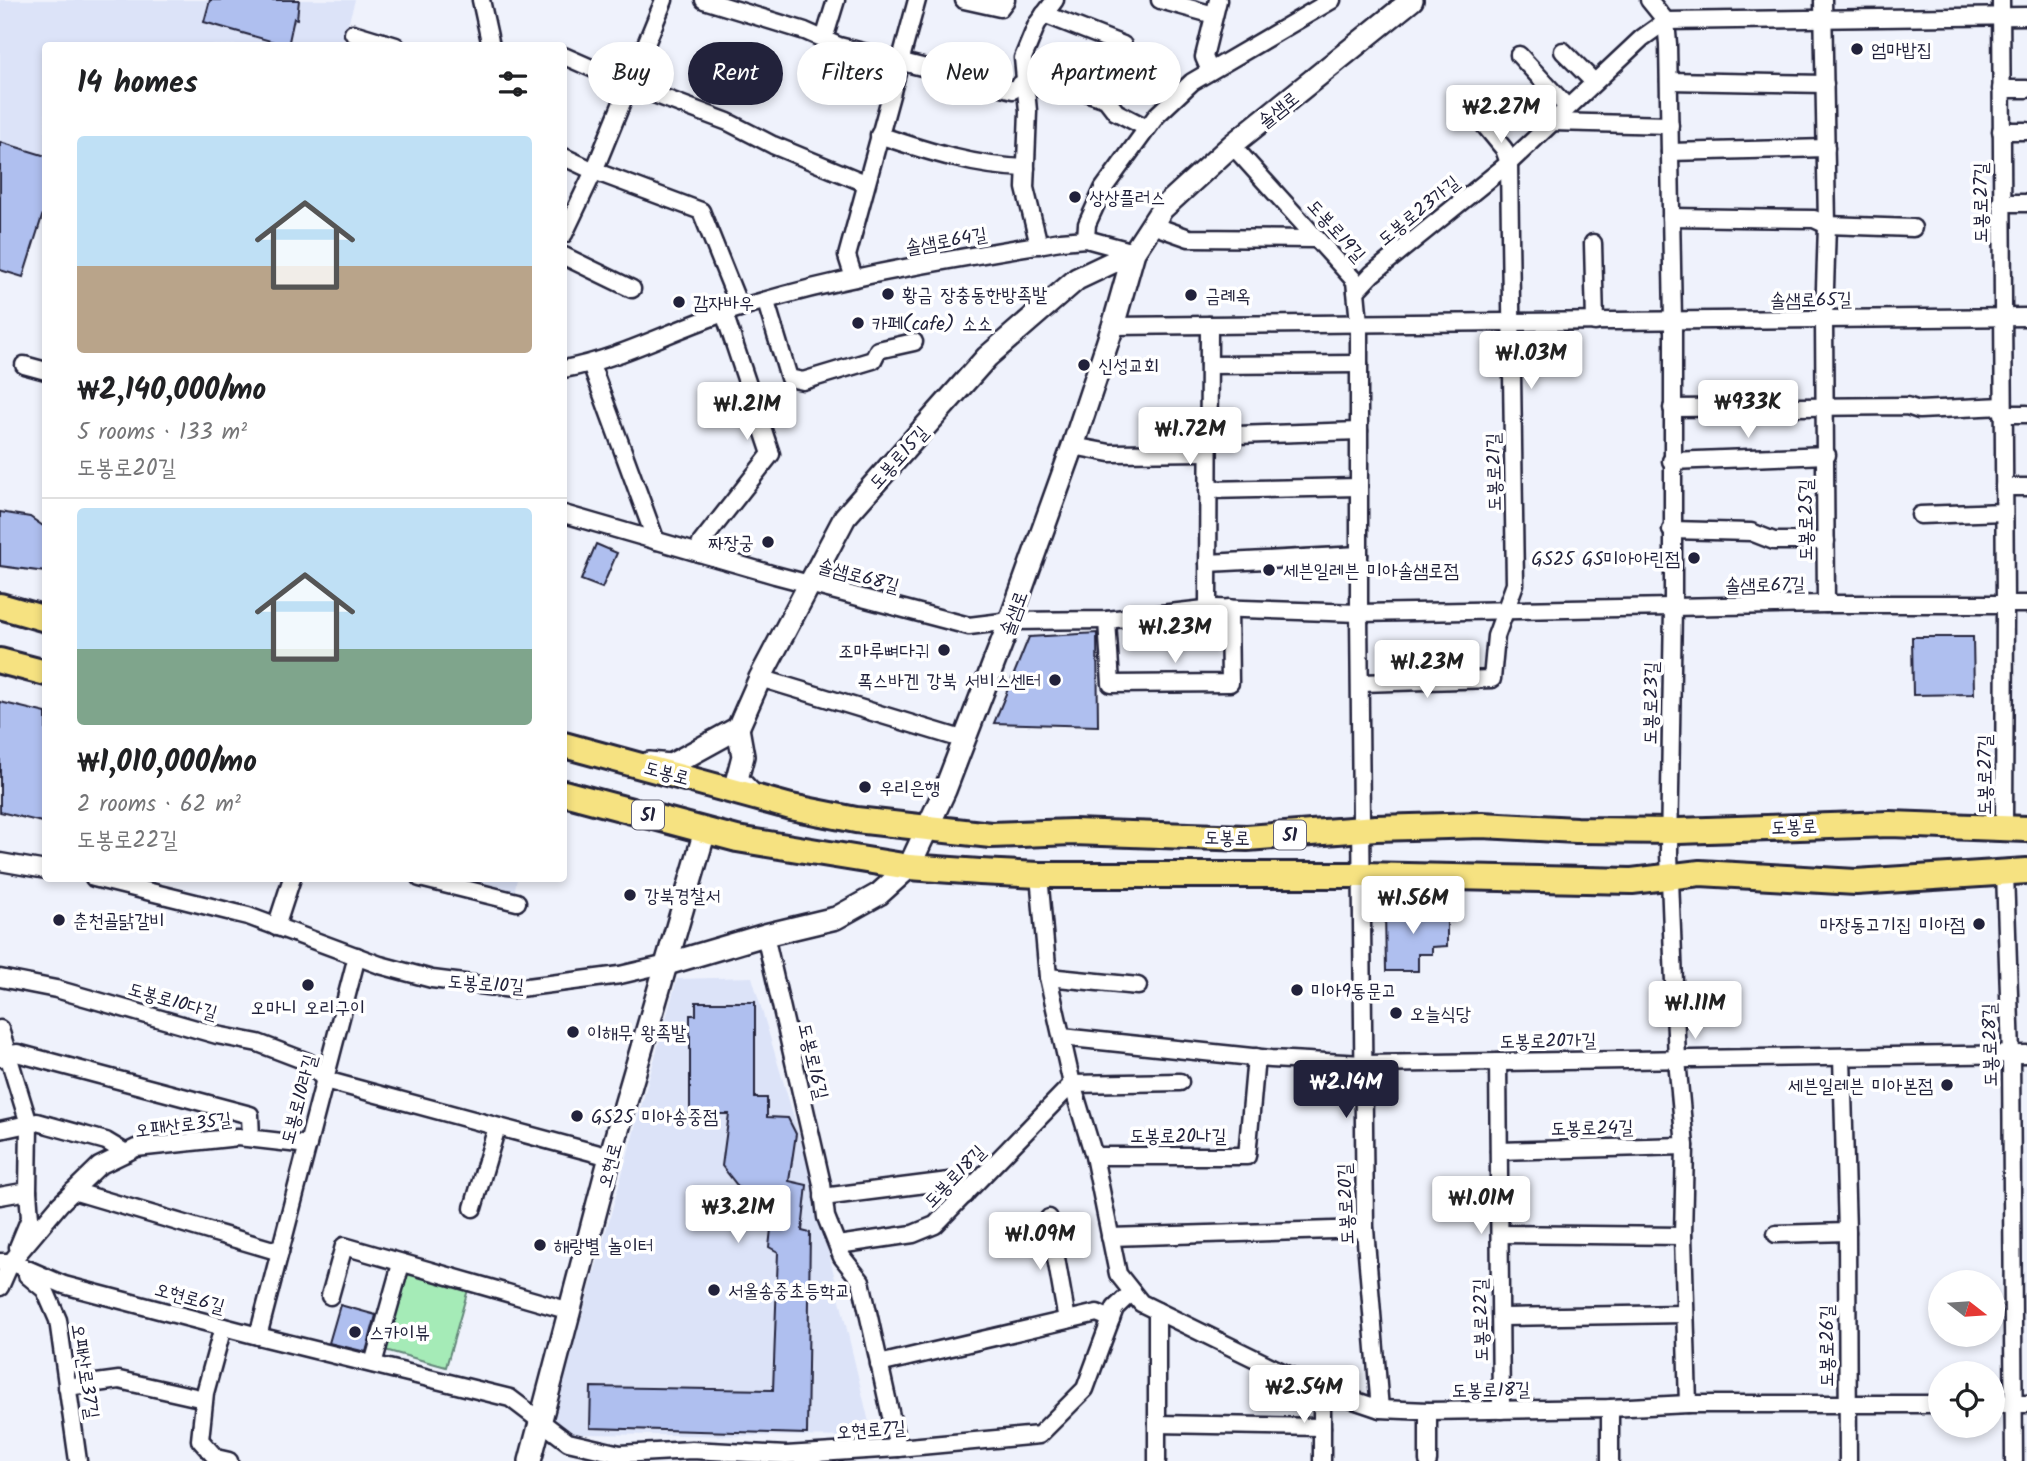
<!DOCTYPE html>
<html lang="en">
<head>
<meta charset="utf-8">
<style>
	:root { --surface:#fff; --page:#f2f2f2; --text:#202124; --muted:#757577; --line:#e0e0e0; --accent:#22223b }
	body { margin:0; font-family:Kalam,"Poor Story",sans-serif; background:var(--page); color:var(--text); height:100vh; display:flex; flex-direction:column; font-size:26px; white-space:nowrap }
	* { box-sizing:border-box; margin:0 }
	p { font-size:23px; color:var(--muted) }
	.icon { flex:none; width:38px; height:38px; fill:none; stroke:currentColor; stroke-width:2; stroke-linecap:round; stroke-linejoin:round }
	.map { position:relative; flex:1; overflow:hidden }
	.sheet { position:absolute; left:42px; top:42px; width:525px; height:840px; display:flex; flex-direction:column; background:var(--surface); border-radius:7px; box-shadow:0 4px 10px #0003 }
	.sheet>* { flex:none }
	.top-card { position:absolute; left:588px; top:42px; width:665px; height:63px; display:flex; gap:14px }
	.needle { width:46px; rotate:107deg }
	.controls { position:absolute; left:1928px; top:1270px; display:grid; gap:14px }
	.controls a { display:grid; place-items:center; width:77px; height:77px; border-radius:50%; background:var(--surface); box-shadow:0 4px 10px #0003; font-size:35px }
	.price { position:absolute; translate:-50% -60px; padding:0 16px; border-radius:7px; background:#fff; color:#222; font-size:23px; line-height:46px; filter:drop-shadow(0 2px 4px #0008) }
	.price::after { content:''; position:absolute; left:50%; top:42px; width:21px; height:16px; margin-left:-10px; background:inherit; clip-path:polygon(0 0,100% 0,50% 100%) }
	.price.on { background:var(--accent); color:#fff }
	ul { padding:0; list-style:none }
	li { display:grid; align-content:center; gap:14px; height:371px; padding:0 35px }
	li+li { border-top:2px solid var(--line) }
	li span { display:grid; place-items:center; height:217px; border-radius:7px; color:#555 }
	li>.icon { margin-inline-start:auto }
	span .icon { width:126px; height:126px; fill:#fffc; stroke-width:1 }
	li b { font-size:30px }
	h2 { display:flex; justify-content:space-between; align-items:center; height:84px; padding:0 35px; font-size:30px }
	.pill { padding:0 24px; border-radius:32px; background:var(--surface); box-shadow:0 4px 10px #0003; font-size:24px; line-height:63px }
	.pill.on { background:var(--accent); color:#fff }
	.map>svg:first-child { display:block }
</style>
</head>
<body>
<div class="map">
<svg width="2027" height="1461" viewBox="0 0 2027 1461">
	<rect width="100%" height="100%" fill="#eff2fc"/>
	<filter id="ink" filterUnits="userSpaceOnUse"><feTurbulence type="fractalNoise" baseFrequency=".0143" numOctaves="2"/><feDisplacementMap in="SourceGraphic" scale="14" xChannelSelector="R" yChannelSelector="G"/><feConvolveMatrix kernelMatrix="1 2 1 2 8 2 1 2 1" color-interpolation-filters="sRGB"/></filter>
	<g filter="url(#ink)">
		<!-- built -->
		<g fill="#dce3f8">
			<polygon points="0,0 355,0 342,45 46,46 45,215 0,201"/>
			<polygon points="431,879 517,879 514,893"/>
			<polygon points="752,977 807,1161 871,1431 865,1437 573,1434 553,1419 677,979"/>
		</g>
		<!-- green -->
		<polygon fill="#a5ebb7" stroke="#648679" stroke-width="2" points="410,1267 469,1286 446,1367 385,1350"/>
		<!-- building -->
		<g fill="#afbfef" stroke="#22223b" stroke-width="2">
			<polygon points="210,0 299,0 297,19 294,18 288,46 204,22"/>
			<polygon points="0,142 46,156 46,204 23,277 0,270"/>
			<polygon points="0,512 30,517 46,528 46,572 0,566"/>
			<polygon points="596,544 617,553 602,588 581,580"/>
			<polygon points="1097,633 1098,726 994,723 1029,637"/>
			<polygon points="1912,637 1973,637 1974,694 1913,695"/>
			<polygon points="0,702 46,713 46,823 0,812"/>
			<polygon points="1447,909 1447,946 1432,947 1432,954 1418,954 1418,971 1386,971 1385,910"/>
			<polygon points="696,1002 755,1002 755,1098 767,1098 767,1117 788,1118 796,1134 789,1181 807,1185 802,1231 810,1233 807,1434 590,1428 591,1387 773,1390 778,1252 769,1247 775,1194 740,1189 722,1166 729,1114 690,1114 690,1015 696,1015"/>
			<polygon points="340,1305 376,1315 366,1352 329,1343"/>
		</g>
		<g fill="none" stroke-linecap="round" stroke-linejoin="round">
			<defs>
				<g id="street">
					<polyline points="481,0 491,46"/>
					<polyline points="704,0 805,31 839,46 1013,90 1034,74 1106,99 1116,112 1147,128"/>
					<polyline points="964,0 1000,8 1006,0"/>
					<polyline points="1160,0 1214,15"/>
					<polyline points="1649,0 1666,21 1668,44 1673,321 1673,607 1669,853 1677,1060 1685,1146 1683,1236 1688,1404"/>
					<polyline points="1823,0 1827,225 1824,320 1826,604"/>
					<polyline points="2001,0 2005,604 2004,828"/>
					<polyline points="1044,14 1123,45"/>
					<polyline points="353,33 396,46"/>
					<polyline points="824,39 836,0"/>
					<polyline points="1563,51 1594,82"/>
					<polyline points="1519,55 1567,107"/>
					<polyline points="564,56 630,85 728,122 773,145 865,183"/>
					<polyline points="1210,71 1204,57 1218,0"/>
					<polyline points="1669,81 1825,84"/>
					<polyline points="2001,89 2027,89"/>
					<polyline points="1552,122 1670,125"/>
					<polyline points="2001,131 2027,131"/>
					<path d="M879,135C926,151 976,167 1026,168"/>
					<polyline points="1232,145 1355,281 1359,323 1359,613 1365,1229 1380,1409"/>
					<polyline points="1670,152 1826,148"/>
					<polyline points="564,157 594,171 701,211 740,308"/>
					<polyline points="2001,203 2027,203"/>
					<polyline points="1671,217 1814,219 1827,225 1913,228"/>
					<polyline points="1152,225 1189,238 1316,239"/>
					<polyline points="564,234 594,171 664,0"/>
					<polyline points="1086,239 1087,224 1103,189 1157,115 1192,82 1332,0"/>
					<polyline points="1593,243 1595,322"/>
					<polyline points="1039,245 1025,188 1028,111 1023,58 1037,24 1055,0"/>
					<polyline points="564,256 632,289"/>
					<polyline points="854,278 847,256 917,0"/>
					<polyline points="1356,291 1372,274 1509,163 1642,38 1666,21 2027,16"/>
					<polyline points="766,302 789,378 803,381 873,360 878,350 914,342"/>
					<polyline points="1113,326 2027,317"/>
					<polyline points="591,364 656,541"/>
					<polyline points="24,365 46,371"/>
					<polyline points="1209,365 1359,364"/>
					<path d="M564,369C619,359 670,331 724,313C833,277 948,260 1061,241L1086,239L1134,252"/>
					<polyline points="1672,408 1907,406 1919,410 2003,406"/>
					<polyline points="2003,414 2027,414"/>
					<polyline points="1208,436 1359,431"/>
					<polyline points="1073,446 1110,453 1208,452"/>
					<polyline points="1671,461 1827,455"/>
					<polyline points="2004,487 2027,487"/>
					<polyline points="1208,490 1359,487"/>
					<polyline points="564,514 775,575 969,626 1010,621 1107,620 1214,608 1359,613 1826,604 2027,604"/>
					<polyline points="1920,515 2004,512"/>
					<polyline points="1671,530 1751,532 1774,541 1826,541"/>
					<polyline points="698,553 701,543 771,454 724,313"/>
					<polyline points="1208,563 1359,555"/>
					<polyline points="1208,608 1209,325"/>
					<polyline points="1107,620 1111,684 1230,683 1229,608"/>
					<polyline points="760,678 965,740"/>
					<polyline points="1361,683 1492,679 1496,636 1515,584 1509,163 1504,149 1463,99"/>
					<polyline points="0,862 46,870"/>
					<polyline points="2005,872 2011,1055 2014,1461"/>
					<polyline points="1039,875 1048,977 1072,1084 1094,1156 1118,1274 1141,1303 1309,1385 1380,1409 1428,1411 1610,1408 1688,1404 1941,1404"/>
					<polyline points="94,878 248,916 380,965 432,979 512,989 620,975 667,964"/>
					<polyline points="420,878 517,902"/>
					<polyline points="276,927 292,878"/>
					<polyline points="765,935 822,1184 826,1217 842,1257 861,1281 898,1448"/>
					<polyline points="1048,977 1138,986"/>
					<polyline points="0,978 56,989 217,1035 258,1043 308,1062 325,1080 610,1157"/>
					<polyline points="0,1029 29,1124 28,1191 30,1218 18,1247"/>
					<polyline points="1062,1037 1271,1059 1363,1064 2027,1054"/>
					<polyline points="1842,1057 1847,1232 1848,1461"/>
					<polyline points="0,1058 17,1053 250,1115 251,1138"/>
					<polyline points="1498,1062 1501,1410"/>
					<polyline points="0,1130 37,1122 106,1141 126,1153"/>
					<polyline points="1499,1151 1685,1146"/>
					<polyline points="1094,1156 1247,1156 1256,1057"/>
					<polyline points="73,1191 280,1252"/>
					<polyline points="0,1196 28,1191"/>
					<polyline points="823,1197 949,1181 965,1195"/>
					<polyline points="473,1208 497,1127"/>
					<polyline points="1049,1218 1067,1320"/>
					<polyline points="1500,1234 1683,1236"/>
					<polyline points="1776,1234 1847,1232"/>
					<polyline points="1110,1237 1365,1229"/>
					<polyline points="838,1245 913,1234 935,1225 1072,1084 1180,1082"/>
					<polyline points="0,1262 11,1262 64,1285 258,1336 510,1398 568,1442 620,1454 692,1450 786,1455 898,1448 1039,1435 1085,1389 1115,1308 1132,1292"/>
					<polyline points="27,1275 45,1290 58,1320 78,1461"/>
					<polyline points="0,1287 11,1262 60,1204 99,1166 136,1148 238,1137 308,1145"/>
					<polyline points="330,1296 344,1246 570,1311"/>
					<polyline points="1157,1311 1157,1461"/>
					<polyline points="1502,1317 1685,1314"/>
					<polyline points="223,1327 205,1393 200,1440 216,1458 229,1461"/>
					<polyline points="258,1336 357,956"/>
					<polyline points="373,1364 401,1264"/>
					<polyline points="879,1364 1097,1313 1111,1319"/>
					<polyline points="67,1387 119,1380 204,1399"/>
					<polyline points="1993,1404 2027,1404"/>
					<polyline points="1428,1411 1428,1461"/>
					<polyline points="1157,1424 1322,1427"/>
					<polyline points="1322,1461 1322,1389"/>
					<polyline points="1610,1461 1610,1408"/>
				</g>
				<g id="secondary">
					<polyline points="738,728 760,678 845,517 987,357 1077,279 1134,252"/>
					<polyline points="738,728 743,756 737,779 755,798"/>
					<polyline points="649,763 671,765 738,728"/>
					<polyline points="667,964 765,935 836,918 879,894 909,867 945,790 1010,621 1073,446 1113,326 1134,252 1162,209 1186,187 1232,145 1412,0"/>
					<polyline points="530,1461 610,1157 705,831"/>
				</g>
				<g id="primary">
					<polyline points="0,606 46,619"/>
					<polyline points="0,661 46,673"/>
					<polyline points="564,745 791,807 856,820 991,835 1073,832 1247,838 1376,828 1482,825 1576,830 1678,831 1890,824 2027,829"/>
					<polyline points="564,793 737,839 909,867 980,872 1039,875 1362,875 1632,881 1700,873 1856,882 2027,871"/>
				</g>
			</defs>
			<!-- street casing -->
			<use href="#street" stroke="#22223b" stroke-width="21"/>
			<!-- secondary casing -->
			<use href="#secondary" stroke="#22223b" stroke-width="26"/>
			<!-- primary casing -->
			<use href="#primary" stroke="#22223b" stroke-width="30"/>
			<!-- street -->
			<use href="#street" stroke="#fff" stroke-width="16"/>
			<!-- secondary -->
			<use href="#secondary" stroke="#fff" stroke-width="21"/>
			<!-- primary -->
			<use href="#primary" stroke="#f6e281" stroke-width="24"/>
		</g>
	</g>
	<!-- markers -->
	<g fill="#22223b" stroke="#fff" stroke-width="2.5">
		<circle cx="1857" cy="49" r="7"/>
		<circle cx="1075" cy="197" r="7"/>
		<circle cx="888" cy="294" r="7"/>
		<circle cx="1191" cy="295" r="7"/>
		<circle cx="679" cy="302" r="7"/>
		<circle cx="858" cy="323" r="7"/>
		<circle cx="1084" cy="365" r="7"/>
		<circle cx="768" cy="542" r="7"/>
		<circle cx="1694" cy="558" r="7"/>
		<circle cx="1269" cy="570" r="7"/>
		<circle cx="944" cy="650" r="7"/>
		<circle cx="1055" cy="680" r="7"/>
		<circle cx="865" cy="787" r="7"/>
		<circle cx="630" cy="895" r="7"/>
		<circle cx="59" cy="920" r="7"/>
		<circle cx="1979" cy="924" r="7"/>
		<circle cx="308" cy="985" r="7"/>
		<circle cx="1297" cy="990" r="7"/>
		<circle cx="1396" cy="1013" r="7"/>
		<circle cx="573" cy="1032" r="7"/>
		<circle cx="1947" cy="1085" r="7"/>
		<circle cx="577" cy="1116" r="7"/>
		<circle cx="540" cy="1245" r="7"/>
		<circle cx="714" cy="1290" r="7"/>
		<circle cx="355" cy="1332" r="7"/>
	</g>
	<g text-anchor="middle" stroke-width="7" stroke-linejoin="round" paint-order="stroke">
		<!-- shield labels -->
		<g fill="#fff" stroke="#646476" stroke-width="2">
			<rect x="632" y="800.5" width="32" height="29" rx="5"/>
			<rect x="1274" y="820.5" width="32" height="29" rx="5"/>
		</g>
		<g font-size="18" font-weight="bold" fill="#22223b">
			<text x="648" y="821">51</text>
			<text x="1290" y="841">51</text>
		</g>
		<!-- poi labels -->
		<g font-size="19" fill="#22223b" stroke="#fff" text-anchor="start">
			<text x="1871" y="56">엄마밥집</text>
			<text x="1089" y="204">상상플러스</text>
			<text x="902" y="301">황금 장충동한방족발</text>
			<text x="1205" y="302">금례옥</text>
			<text x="693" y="309">감자바우</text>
			<text x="872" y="330">카페(cafe) 소소</text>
			<text x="1098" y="372">신성교회</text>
			<text x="754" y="549" text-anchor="end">짜장궁</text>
			<text x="1680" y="565" text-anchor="end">GS25 GS미아아린점</text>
			<text x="1283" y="577">세븐일레븐 미아솔샘로점</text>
			<text x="930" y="657" text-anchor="end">조마루뼈다귀</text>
			<text x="1041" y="687" text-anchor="end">폭스바겐 강북 서비스센터</text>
			<text x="879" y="794">우리은행</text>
			<text x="644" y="902">강북경찰서</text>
			<text x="73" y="927">춘천골닭갈비</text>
			<text x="1965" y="931" text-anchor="end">마장동고기집 미아점</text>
			<text x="1311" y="997">미아9동문고</text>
			<text x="308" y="1014" text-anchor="middle">오마니 오리구이</text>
			<text x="1410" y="1020">오늘식당</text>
			<text x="587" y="1039">이해무 왕족발</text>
			<text x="1933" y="1092" text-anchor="end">세븐일레븐 미아본점</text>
			<text x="591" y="1123">GS25 미아송중점</text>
			<text x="554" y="1252">해랑별 놀이터</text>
			<text x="728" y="1297">서울송중초등학교</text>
			<text x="369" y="1339">스카이뷰</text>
		</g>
		<!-- street labels -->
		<g font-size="19" fill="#22223b" stroke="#fff">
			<text transform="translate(1278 109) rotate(-39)" y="7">솔샘로</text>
			<text transform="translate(1980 203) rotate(-90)" y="7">도봉로27길</text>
			<text transform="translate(1418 210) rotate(-39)" y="7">도봉로23가길</text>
			<text transform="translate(1337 230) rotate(48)" y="7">도봉로19길</text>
			<text transform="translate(946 240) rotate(-10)" y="7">솔샘로64길</text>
			<text transform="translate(1811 299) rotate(-1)" y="7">솔샘로65길</text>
			<text transform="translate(898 457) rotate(-48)" y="7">도봉로15길</text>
			<text transform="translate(1493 472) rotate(-91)" y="7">도봉로21길</text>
			<text transform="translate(1805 520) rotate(-90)" y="7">도봉로25길</text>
			<text transform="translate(859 575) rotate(15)" y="7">솔샘로68길</text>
			<text transform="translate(1765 584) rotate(-1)" y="7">솔샘로67길</text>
			<text transform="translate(1013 613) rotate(-70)" y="7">솔샘로</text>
			<text transform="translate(1650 703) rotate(-89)" y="7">도봉로23길</text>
			<text transform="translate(667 772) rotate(15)" y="7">도봉로</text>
			<text transform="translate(1984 775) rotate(-90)" y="7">도봉로27길</text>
			<text transform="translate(1794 826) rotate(-2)" y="7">도봉로</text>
			<text transform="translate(1227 837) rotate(1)" y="7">도봉로</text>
			<text transform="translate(486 983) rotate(4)" y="7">도봉로10길</text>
			<text transform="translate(173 1000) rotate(16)" y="7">도봉로10다길</text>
			<text transform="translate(1548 1040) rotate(-1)" y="7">도봉로20가길</text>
			<text transform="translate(1989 1045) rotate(-91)" y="7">도봉로28길</text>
			<text transform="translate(814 1061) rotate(77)" y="7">도봉로16길</text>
			<text transform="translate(298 1099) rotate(-75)" y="7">도봉로10라길</text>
			<text transform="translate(183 1124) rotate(-7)" y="7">오패산로35길</text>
			<text transform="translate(1592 1127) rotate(-1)" y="7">도봉로24길</text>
			<text x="1178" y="1142">도봉로20나길</text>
			<text transform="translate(609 1165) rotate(-75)" y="7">오현로</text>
			<text transform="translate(954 1176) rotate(-46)" y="7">도봉로18길</text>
			<text transform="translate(1345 1204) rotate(-92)" y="7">도봉로20길</text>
			<text transform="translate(190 1297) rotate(15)" y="7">오현로6길</text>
			<text transform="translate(1480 1320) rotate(-91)" y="7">도봉로22길</text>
			<text transform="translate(1826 1346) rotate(-90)" y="7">도봉로26길</text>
			<text transform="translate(86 1371) rotate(81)" y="7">오패산로37길</text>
			<text transform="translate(1491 1389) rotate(-1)" y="7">도봉로18길</text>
			<text transform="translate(871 1429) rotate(-4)" y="7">오현로7길</text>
		</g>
	</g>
</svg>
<div class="controls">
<a><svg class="needle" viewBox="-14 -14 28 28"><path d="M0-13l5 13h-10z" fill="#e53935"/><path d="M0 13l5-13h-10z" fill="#757577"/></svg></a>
<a><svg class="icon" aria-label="locate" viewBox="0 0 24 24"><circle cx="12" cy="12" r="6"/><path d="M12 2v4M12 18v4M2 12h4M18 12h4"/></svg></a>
</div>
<b class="price" style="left:1501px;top:145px">₩2.27M</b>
<b class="price" style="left:1531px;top:391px">₩1.03M</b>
<b class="price" style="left:1748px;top:440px">₩933K</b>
<b class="price" style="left:747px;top:442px">₩1.21M</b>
<b class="price" style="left:1190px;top:467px">₩1.72M</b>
<b class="price" style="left:1175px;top:665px">₩1.23M</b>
<b class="price" style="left:1427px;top:700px">₩1.23M</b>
<b class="price" style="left:1413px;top:936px">₩1.56M</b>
<b class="price" style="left:1695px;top:1041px">₩1.11M</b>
<b class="price on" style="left:1346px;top:1120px">₩2.14M</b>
<b class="price" style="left:1481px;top:1236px">₩1.01M</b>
<b class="price" style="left:738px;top:1245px">₩3.21M</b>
<b class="price" style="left:1040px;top:1272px">₩1.09M</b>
<b class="price" style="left:1304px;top:1425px">₩2.54M</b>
<div class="top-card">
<a class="pill">Buy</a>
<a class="pill on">Rent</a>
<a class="pill">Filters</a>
<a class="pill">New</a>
<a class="pill">Apartment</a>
</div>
<section class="sheet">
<h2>14 homes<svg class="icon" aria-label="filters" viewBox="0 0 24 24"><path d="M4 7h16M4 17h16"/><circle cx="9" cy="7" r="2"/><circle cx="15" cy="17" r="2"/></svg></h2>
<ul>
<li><span style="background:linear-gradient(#bfe0f5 60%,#b9a48a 0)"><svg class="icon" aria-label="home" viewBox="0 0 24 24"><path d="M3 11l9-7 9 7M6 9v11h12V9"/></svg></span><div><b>₩2,140,000/mo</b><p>5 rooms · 133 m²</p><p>도봉로20길</p></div></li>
<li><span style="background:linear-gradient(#bfe0f5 65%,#7fa58c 0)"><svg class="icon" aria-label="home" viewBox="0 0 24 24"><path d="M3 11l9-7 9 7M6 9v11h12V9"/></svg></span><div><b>₩1,010,000/mo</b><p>2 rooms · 62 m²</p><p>도봉로22길</p></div></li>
</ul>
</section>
</div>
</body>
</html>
